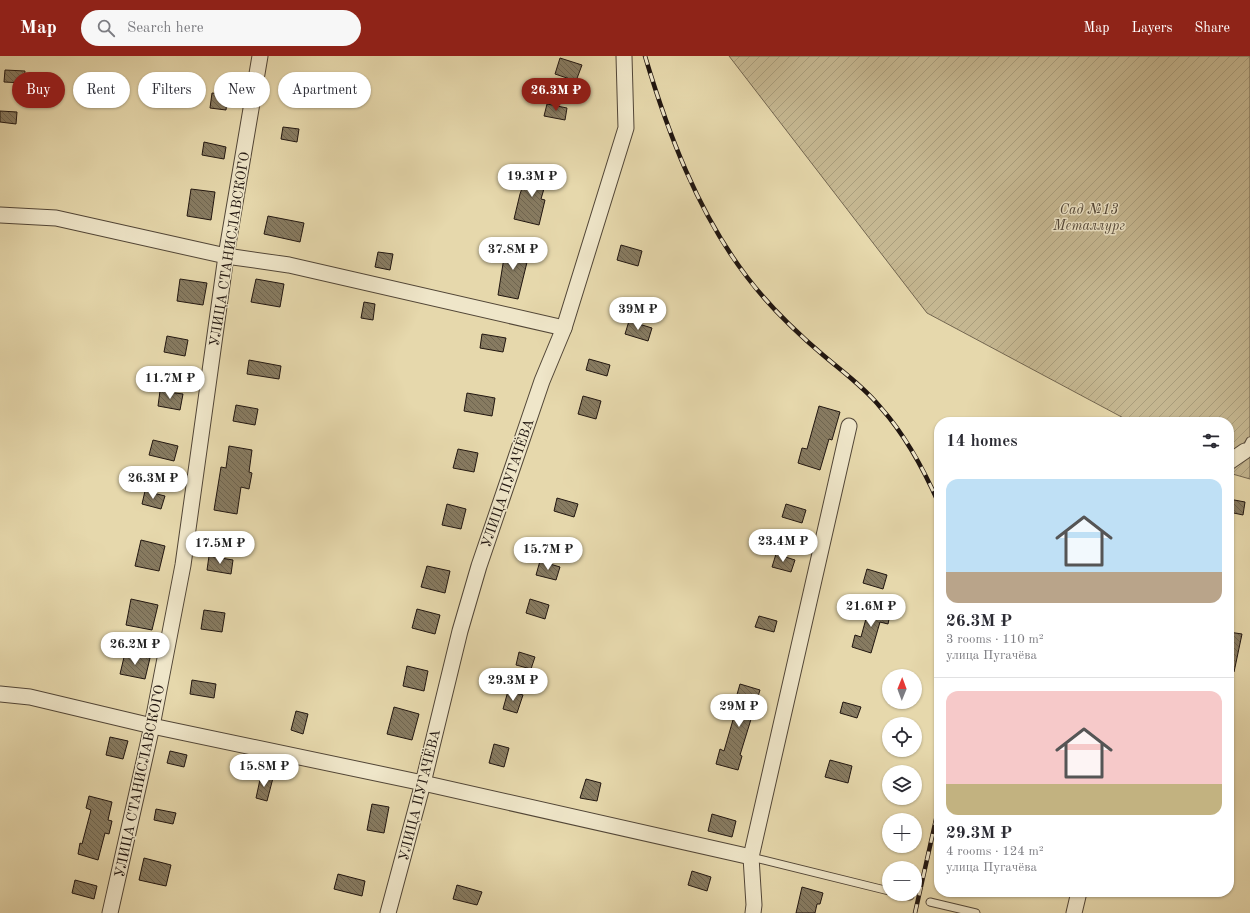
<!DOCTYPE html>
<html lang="en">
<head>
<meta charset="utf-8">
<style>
	:root { --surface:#fff; --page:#f7f7f7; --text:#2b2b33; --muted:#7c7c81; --line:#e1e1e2; --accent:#8f2418 }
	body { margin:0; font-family:"Old Standard TT",serif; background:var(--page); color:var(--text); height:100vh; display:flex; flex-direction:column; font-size:15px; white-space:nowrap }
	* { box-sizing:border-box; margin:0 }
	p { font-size:13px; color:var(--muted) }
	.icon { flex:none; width:22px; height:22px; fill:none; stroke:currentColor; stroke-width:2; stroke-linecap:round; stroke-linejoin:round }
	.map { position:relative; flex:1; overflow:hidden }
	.sheet { position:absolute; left:934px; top:361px; width:300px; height:480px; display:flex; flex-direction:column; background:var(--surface); border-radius:16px; box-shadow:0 1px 3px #0004 }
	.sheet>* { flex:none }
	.top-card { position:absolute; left:12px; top:16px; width:380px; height:36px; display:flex; gap:8px }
	.needle { width:26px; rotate:1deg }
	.tools { position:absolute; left:882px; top:613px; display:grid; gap:8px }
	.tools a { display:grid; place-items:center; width:40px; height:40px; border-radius:50%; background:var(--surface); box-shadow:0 1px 3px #0004; font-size:20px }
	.price { position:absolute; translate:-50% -34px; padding:0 9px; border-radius:14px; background:#fff; color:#222; font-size:13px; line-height:26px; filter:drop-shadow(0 1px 2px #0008) }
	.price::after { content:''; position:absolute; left:50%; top:24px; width:12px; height:9px; margin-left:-6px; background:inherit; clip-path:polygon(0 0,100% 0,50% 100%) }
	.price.active { background:var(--accent); color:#fff }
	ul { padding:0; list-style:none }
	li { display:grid; align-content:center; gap:8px; height:212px; padding:0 12px }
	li+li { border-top:1px solid var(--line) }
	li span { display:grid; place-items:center; height:124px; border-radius:12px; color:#555 }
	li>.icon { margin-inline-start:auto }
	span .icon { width:72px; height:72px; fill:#fffc; stroke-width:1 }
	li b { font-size:17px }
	h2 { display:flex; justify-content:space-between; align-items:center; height:48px; padding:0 12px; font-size:17px }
	.pill { padding:0 14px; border-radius:18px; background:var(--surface); box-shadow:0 1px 3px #0004; font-size:14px; line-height:36px }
	.pill.active { background:var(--accent); color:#fff }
	header { display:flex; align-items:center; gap:24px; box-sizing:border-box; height:56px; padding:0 20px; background:var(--accent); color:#fff }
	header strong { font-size:19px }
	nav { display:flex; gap:22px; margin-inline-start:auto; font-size:14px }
	.search { width:280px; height:36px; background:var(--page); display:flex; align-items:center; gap:10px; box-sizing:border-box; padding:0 14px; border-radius:22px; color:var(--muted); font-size:15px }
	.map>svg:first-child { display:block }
</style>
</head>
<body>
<header>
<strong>Map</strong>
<div class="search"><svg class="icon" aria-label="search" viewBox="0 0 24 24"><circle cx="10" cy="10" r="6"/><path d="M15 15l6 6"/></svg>Search here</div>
<nav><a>Map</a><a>Layers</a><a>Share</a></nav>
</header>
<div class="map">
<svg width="1250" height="857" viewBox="0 0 1250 857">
	<defs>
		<pattern id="garden-furrows" width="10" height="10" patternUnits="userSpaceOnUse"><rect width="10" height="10" fill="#c5b791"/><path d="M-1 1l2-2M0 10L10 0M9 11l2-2" fill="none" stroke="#a99d7c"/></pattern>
		<pattern id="building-back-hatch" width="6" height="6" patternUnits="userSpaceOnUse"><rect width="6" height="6" fill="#877b61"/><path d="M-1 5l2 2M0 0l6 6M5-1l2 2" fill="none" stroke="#6e644f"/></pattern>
	</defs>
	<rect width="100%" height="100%" fill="#e6d8ac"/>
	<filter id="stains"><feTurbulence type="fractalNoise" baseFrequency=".005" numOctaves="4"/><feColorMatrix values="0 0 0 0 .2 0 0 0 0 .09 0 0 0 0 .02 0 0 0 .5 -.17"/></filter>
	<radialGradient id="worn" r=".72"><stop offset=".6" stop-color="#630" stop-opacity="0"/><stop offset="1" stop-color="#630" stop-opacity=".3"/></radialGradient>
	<!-- garden -->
	<polygon fill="url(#garden-furrows)" stroke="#736650" points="729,0 1250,0 1250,423 1229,417 1229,366 1131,366 927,257"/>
	<!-- building -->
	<g fill="url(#building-back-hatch)" stroke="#211610">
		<polygon points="560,2 582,9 576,25 555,18"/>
		<polygon points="5,14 25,15 24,27 4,26"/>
		<polygon points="288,32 309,35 307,50 286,47"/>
		<polygon points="212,37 228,39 226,54 210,52"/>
		<polygon points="547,48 567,52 565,64 544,60"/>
		<polygon points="0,55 17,56 16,68 0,66"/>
		<polygon points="283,71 299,73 297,86 281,83"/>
		<polygon points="204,86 226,91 224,103 202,99"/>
		<polygon points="529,113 548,119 541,143 545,144 539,169 514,163 520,138"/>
		<polygon points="191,133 215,136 211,164 187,160"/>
		<polygon points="268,160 304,167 300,186 264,178"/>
		<polygon points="506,189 530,194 518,243 498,239"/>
		<polygon points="621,189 642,195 638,210 617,204"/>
		<polygon points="378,196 393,198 390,214 375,211"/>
		<polygon points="180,223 207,227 203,249 177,245"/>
		<polygon points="256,223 284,228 280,251 251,246"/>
		<polygon points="364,246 375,248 373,264 361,262"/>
		<polygon points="629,265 652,272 648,285 625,278"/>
		<polygon points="482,278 506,282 503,296 480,292"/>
		<polygon points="167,280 188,284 185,300 164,296"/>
		<polygon points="589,303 610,309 607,320 586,314"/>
		<polygon points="249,304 281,310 279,323 247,318"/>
		<polygon points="160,335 183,338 180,354 158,350"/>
		<polygon points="467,337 495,342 492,360 464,355"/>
		<polygon points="583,340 601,345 596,363 578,358"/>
		<polygon points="236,349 258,353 255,369 233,365"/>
		<polygon points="819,350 840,356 832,384 829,383 820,414 798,407 802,392 807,393"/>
		<polygon points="153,384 178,390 174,405 149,399"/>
		<polygon points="229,390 252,394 249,416 252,417 249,433 241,431 237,458 214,454 221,411 226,412"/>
		<polygon points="458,393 478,397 474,416 453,412"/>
		<polygon points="145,435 165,440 161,453 142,448"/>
		<polygon points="557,442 578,448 574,461 554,455"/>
		<polygon points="1229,443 1245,446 1243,459 1229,456"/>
		<polygon points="447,448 466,453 461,473 442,469"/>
		<polygon points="786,448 806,454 802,467 782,461"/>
		<polygon points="141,484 165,490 159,515 135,510"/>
		<polygon points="776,498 795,504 791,516 772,511"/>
		<polygon points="209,500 233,504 231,518 207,514"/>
		<polygon points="540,505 560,511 556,524 536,519"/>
		<polygon points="427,510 450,515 445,537 421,531"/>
		<polygon points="867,513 887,519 883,533 863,527"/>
		<polygon points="131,543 158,549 152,574 126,569"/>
		<polygon points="530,543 549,549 545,563 526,557"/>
		<polygon points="870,548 891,554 888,568 880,566 871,597 852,591 855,579 861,581"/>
		<polygon points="417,553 440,559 435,578 412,572"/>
		<polygon points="204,554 225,557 222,576 201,573"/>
		<polygon points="759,560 777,565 774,576 755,571"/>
		<polygon points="1229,576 1242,578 1234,616 1229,616"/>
		<polygon points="519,596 535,601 531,613 516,609"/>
		<polygon points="125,597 150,602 145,623 120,618"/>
		<polygon points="407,610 428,615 424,635 403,630"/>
		<polygon points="192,624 216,628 214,642 190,638"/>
		<polygon points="740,628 760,634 740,699 742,700 738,714 716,708 720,693 724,695 739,643 736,642"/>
		<polygon points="508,635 523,639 517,657 503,653"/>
		<polygon points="843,646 861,651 857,662 840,657"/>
		<polygon points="394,651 419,658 412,684 387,678"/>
		<polygon points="296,655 308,658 303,678 291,674"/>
		<polygon points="110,681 128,685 123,703 106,699"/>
		<polygon points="494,688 509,692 504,711 489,707"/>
		<polygon points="170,695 187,699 184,711 167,707"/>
		<polygon points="830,704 852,710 848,727 825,721"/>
		<polygon points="261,719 273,722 267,745 256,742"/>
		<polygon points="586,723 601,727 597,745 580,742"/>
		<polygon points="89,740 112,746 108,764 112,765 109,778 105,777 98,804 78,798 80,787 82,788 91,754 86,752"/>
		<polygon points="372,748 389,751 384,777 367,774"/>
		<polygon points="156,753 176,757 173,768 154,764"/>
		<polygon points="712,758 736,765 732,781 708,775"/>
		<polygon points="144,802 171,809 166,830 139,824"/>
		<polygon points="692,815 711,821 707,835 688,829"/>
		<polygon points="338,818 365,825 362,840 334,833"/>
		<polygon points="75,824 97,830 94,843 72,837"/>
		<polygon points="457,829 482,836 477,849 453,843"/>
		<polygon points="802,831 823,837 820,848 817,848 815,857 796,857"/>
	</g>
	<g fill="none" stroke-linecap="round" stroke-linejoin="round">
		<defs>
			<g id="service">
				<polyline points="1247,395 1245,395 1250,385"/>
				<polyline points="751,801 889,835"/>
				<polyline points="901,838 910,840"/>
				<polyline points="930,846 976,857"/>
			</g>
			<g id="minor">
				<polyline points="0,159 56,162 226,200 289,209 564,272"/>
				<polyline points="1229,406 1245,395"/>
				<polyline points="0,638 30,641 152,670 423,727 751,801"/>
				<polyline points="110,857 152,670 183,509 226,200 260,0"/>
				<polyline points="388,857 423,727 460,575 479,510 542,325 564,272 626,72 624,0"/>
				<polyline points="753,857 754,849 751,801 849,370"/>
				<polyline points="1074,857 1079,836"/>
			</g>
		</defs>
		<!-- service casing -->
		<use href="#service" stroke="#524637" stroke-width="9"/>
		<!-- minor casing -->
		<use href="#minor" stroke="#524637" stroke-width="17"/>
		<!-- service -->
		<use href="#service" stroke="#efe6c9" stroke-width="7"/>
		<!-- minor -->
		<use href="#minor" stroke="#efe6c9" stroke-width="15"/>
		<defs>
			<g id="rail">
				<path d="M645,0C668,77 698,157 747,221C769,250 796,276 823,299C843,316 865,332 881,352C906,380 924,414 939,448"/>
				<polyline points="915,857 939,750"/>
			</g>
		</defs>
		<!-- rail casing -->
		<use href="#rail" stroke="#211610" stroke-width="4.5"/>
		<!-- rail -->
		<use href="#rail" stroke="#efe6c9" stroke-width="3" stroke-dasharray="9" stroke-linecap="butt"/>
	</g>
	<g text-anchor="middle" stroke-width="3" stroke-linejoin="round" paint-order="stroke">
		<!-- park labels -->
		<g font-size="14" font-style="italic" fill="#524637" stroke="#efe6c9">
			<text x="1089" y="158">Сад №13<tspan x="1089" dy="16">Металлург</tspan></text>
		</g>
		<!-- street labels -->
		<g font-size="14" fill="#211610" stroke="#efe6c9">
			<text transform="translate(229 193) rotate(-81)" y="5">УЛИЦА СТАНИСЛАВСКОГО</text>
			<text transform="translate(507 427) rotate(-71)" y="5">УЛИЦА ПУГАЧЁВА</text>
			<text transform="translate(139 725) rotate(-78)" y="5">УЛИЦА СТАНИСЛАВСКОГО</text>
			<text transform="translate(419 739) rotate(-76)" y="5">УЛИЦА ПУГАЧЁВА</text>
		</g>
	</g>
	<rect width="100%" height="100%" filter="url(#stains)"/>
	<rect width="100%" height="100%" fill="url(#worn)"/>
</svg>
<div class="tools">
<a><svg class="needle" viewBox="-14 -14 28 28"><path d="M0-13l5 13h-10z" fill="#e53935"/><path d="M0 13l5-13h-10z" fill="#7c7c81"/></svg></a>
<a><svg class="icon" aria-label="locate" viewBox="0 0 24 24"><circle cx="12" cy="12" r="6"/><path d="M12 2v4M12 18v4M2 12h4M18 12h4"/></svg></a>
<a><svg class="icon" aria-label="layers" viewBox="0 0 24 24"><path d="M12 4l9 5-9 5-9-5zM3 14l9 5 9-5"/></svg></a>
<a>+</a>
<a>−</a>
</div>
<b class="price active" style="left:556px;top:56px">26.3M ₽</b>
<b class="price" style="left:532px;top:142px">19.3M ₽</b>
<b class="price" style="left:513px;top:215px">37.8M ₽</b>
<b class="price" style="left:638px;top:275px">39M ₽</b>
<b class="price" style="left:170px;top:344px">11.7M ₽</b>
<b class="price" style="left:153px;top:444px">26.3M ₽</b>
<b class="price" style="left:783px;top:507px">23.4M ₽</b>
<b class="price" style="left:220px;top:509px">17.5M ₽</b>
<b class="price" style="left:548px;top:515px">15.7M ₽</b>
<b class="price" style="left:871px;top:572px">21.6M ₽</b>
<b class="price" style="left:135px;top:610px">26.2M ₽</b>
<b class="price" style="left:513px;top:646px">29.3M ₽</b>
<b class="price" style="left:739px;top:672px">29M ₽</b>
<b class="price" style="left:264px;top:732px">15.8M ₽</b>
<div class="top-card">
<a class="pill active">Buy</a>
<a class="pill">Rent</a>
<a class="pill">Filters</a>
<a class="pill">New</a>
<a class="pill">Apartment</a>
</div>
<section class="sheet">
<h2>14 homes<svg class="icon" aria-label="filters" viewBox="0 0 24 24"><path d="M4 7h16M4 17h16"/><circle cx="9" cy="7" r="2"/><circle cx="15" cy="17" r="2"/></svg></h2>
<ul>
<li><span style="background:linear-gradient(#bfe0f5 75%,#b9a48a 0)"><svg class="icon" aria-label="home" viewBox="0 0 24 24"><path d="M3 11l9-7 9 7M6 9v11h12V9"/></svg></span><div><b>26.3M ₽</b><p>3 rooms · 110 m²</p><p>улица Пугачёва</p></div></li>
<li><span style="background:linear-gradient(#f6c9c9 75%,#c2b280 0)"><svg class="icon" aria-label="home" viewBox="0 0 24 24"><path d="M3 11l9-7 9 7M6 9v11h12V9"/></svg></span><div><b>29.3M ₽</b><p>4 rooms · 124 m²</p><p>улица Пугачёва</p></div></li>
</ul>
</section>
</div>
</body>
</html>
